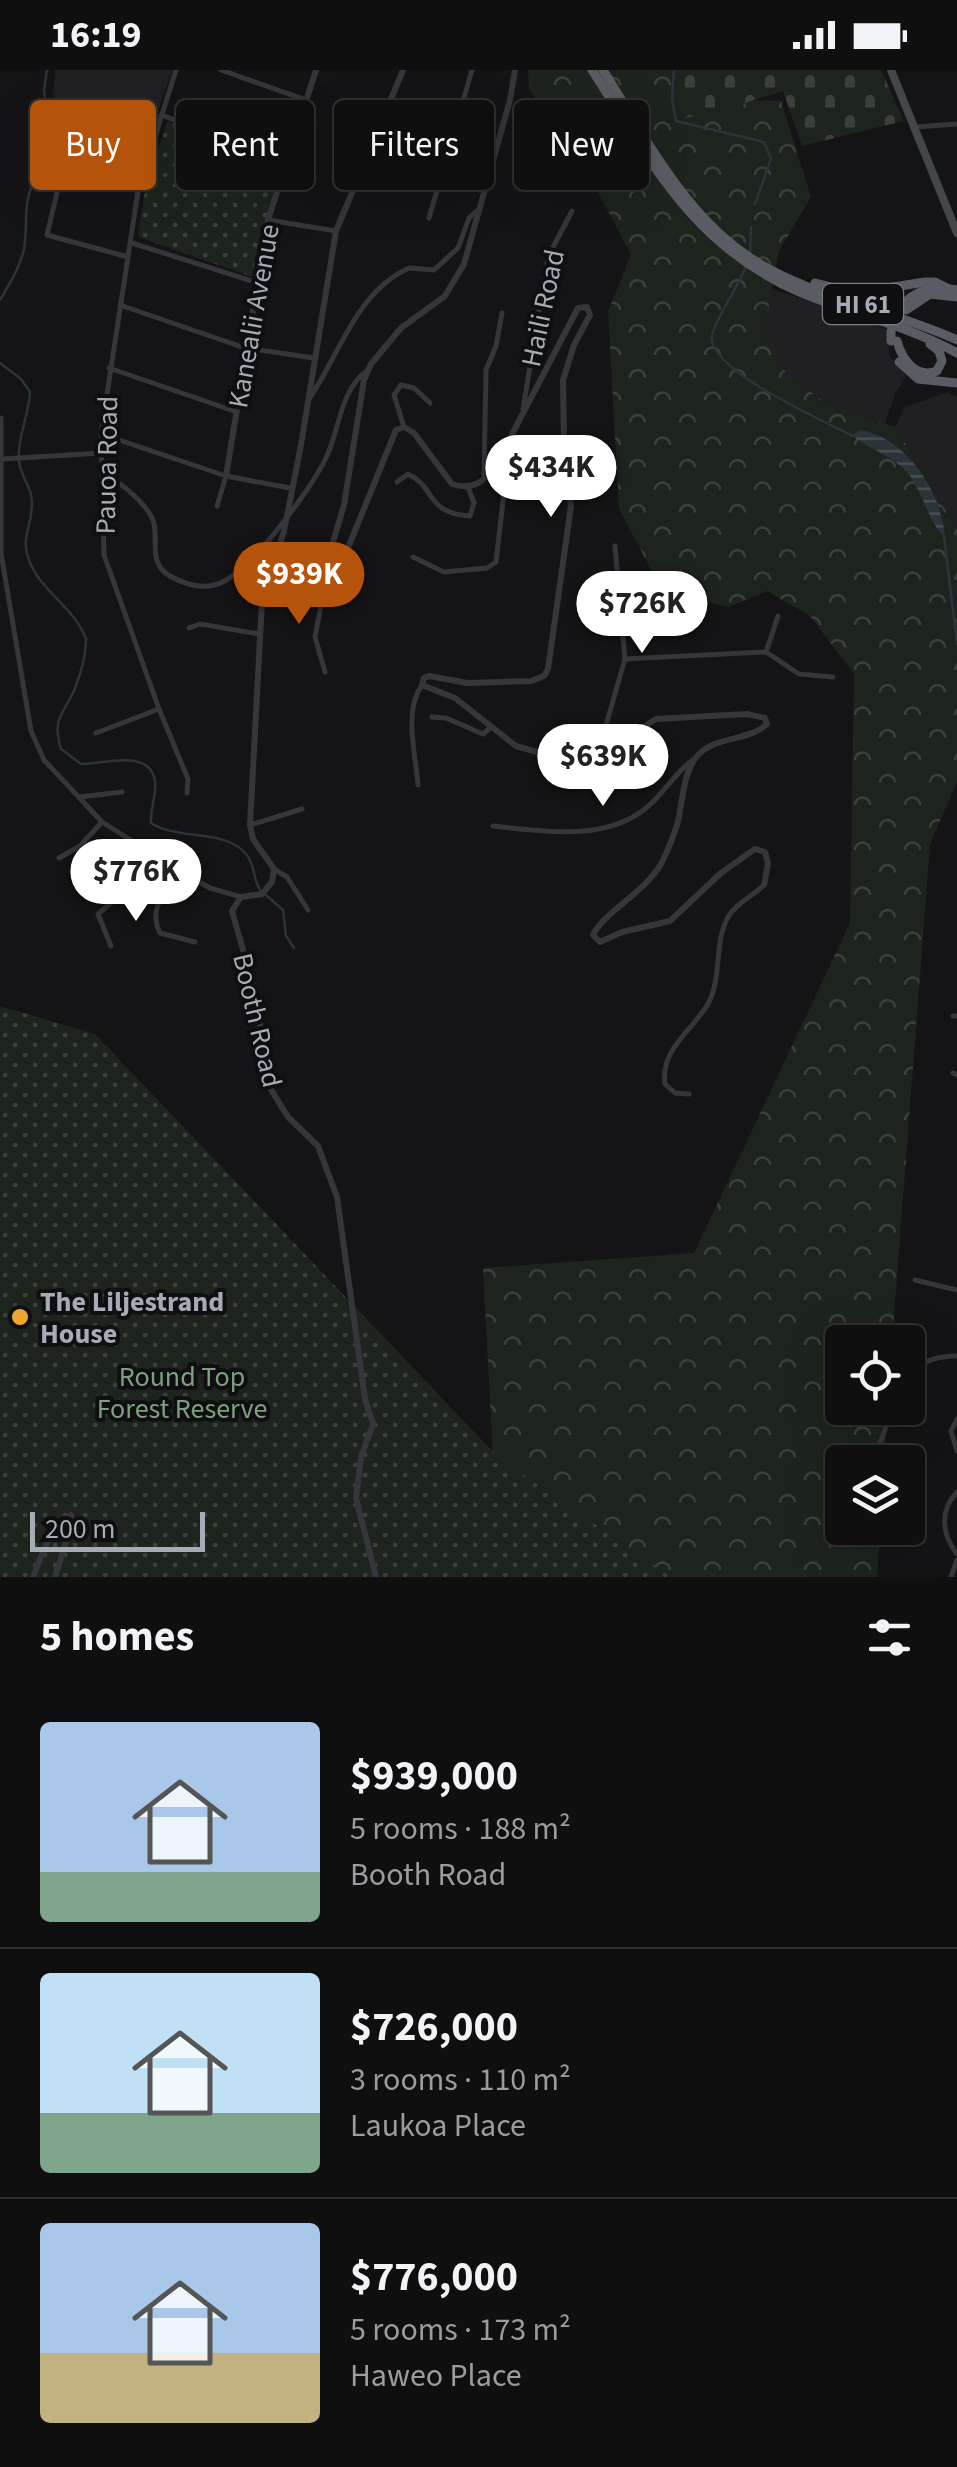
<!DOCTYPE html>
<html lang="en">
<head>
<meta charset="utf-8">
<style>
	:root { --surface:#0f0f10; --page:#181819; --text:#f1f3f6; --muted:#9b9c9f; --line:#2f2f30; --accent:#b45309 }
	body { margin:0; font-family:"Source Sans 3",sans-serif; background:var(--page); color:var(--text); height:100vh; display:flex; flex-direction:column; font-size:38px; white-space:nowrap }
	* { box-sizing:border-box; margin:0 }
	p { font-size:32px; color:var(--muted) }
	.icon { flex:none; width:55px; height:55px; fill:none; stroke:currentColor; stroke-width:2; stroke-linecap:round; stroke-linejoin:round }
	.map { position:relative; height:1507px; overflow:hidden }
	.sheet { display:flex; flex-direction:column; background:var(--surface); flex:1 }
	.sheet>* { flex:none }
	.top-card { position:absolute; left:30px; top:30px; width:898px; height:90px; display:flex; gap:20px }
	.tools { position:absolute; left:825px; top:1255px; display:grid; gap:20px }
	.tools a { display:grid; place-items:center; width:100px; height:100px; border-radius:10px; background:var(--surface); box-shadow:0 10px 40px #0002,0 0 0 2px var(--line); font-size:50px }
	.scale { position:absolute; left:30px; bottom:25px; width:175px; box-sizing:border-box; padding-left:10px; border:5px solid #a6acb6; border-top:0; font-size:28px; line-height:35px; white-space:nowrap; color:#a6acb6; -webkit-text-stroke:8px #0f0f11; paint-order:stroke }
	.price { position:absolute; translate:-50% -85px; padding:0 22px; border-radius:35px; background:#fff; color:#222; font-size:32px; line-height:65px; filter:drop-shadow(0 2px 5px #0008) }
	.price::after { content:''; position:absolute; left:50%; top:60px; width:30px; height:22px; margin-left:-15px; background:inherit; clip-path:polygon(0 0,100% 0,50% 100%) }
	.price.active { background:var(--accent); color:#fff }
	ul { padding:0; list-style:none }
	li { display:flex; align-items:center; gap:30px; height:250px; padding:0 40px }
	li+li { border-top:2px solid var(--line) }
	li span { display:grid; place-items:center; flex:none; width:280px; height:200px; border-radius:10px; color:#555 }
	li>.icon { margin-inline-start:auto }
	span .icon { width:120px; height:120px; fill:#fffc; stroke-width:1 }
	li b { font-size:42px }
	h2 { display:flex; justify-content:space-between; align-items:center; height:120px; padding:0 40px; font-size:42px }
	.tag { padding:0 35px; border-radius:10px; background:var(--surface); box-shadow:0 10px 40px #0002,0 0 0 2px var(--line); font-size:35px; line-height:90px }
	.tag.active { background:var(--accent); color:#fff }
	.status { display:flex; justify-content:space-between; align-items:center; height:70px; padding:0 50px; background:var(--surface); direction:ltr }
	.status svg { height:28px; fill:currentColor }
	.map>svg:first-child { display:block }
</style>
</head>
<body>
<div class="status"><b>16:19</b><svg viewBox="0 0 49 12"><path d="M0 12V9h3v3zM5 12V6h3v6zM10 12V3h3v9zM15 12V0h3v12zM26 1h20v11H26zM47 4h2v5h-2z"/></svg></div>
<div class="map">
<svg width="957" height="1507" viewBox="0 0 957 1507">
	<defs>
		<pattern id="forest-crowns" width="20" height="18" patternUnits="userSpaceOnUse" patternTransform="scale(2.5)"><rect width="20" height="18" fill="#1c241d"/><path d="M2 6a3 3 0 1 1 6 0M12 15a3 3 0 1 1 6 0" fill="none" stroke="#3a413c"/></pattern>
		<pattern id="cemetery-stones" width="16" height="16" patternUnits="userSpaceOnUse" patternTransform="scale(2.5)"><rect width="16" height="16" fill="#1c241d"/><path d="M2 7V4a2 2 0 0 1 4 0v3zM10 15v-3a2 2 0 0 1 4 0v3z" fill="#3a413c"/></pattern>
		<pattern id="park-dots" width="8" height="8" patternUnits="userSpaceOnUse" patternTransform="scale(2.5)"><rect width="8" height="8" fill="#1c241d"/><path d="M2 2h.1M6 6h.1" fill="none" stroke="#3a413c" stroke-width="1.8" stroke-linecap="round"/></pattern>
		<pattern id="water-rules" width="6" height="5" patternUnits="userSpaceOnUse" patternTransform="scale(2.5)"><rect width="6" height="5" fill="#2a343a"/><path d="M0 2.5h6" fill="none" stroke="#464f54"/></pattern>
	</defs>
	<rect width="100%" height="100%" fill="#141416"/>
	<!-- built -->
	<g fill="#202023">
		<polygon points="55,0 172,0 152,59 52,47"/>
		<polygon points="771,219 851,244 886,259 890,287 906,306 895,324 885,353 821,330 785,301 762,266"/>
		<polygon points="947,322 957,327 957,459 895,357 905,337"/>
	</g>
	<!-- forest -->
	<polygon fill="url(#forest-crowns)" points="528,0 682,0 717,30 781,31 811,127 779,181 763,266 785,301 821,330 895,357 957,459 957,712 930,774 892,1272 842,1272 842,1338 888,1338 884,1392 842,1392 842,1458 880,1458 877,1507 508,1507 496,1444 483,1198 694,1183 850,853 854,604 810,546 767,521 729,537 663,522 619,439 608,241 631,185 585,97 529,19"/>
	<!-- cemetery -->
	<polygon fill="url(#cemetery-stones)" points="680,0 881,0 904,51 802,76 783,21 707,45 682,48 678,38"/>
	<!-- park -->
	<g fill="url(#park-dots)">
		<polygon points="168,50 284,89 267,143 257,205 253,207 141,168 138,164 146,115"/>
		<polygon points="0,936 95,964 499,1388 671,1507 0,1507"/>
	</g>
	<!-- water -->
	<path fill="url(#water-rules)" d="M861,360C908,369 942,423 945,468C928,451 924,426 910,406C896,386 870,381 852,365Z"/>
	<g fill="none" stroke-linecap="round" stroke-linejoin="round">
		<!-- stream -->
		<g stroke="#2a343a" stroke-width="2.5">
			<polyline points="674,0 672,29 676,51 764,72 771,89 755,134"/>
			<polyline points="750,184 751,157"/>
			<path d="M746,196C739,216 715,249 712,266C707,300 826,352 853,366"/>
			<path d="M0,230C9,214 20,198 24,179C28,157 23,136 32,115C36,104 45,100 52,91L44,20L47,0"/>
			<path d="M0,293L21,309L30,322C29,345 17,368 19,391C20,406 33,418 32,435C31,461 19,468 31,495C44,523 75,539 86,569C86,584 81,603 75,618C65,643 51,647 61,679L81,694C101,695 150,677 155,711C157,724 150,739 151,753C179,771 224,758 246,784C255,794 253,809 260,820"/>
			<polyline points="944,466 957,574"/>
			<polyline points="266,825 283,840 286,866 294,878"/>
		</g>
		<!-- minor -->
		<g stroke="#35363b" stroke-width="5">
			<polyline points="176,0 138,121 101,364 104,485 159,639 188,709 187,723"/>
			<polyline points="221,0 306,30"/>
			<polyline points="161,45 286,88"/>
			<polyline points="916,57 957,54"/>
			<polyline points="429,148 472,0"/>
			<polyline points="268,150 336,161"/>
			<polyline points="132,173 258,213"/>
			<polyline points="128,187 47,165 73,54 156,61"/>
			<polyline points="120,235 245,278 314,288"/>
			<polyline points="109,298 237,342"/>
			<path d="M309,329C340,284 356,222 409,198L434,200L458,178L469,148L477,141"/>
			<polyline points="523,339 548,187 572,141"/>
			<polyline points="1,348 1,483 31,661 44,690 102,752 180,801 210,818 241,827"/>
			<polyline points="404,357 394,325 401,315 414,318 430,333"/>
			<polyline points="101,364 226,406 290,418"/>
			<polyline points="2,389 102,383"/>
			<path d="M104,403C120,413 139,427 150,444C163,464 144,491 170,506C184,514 198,519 214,515C246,509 310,420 325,390C340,361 339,320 368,300"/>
			<polyline points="484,407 486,300 496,276 502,243"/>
			<path d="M397,412L408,404C436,417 425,443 470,446L474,433L468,417"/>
			<polyline points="217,436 226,406"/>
			<polyline points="413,487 444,502 487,498 496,492 510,370"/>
			<polyline points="189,558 200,554 259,564"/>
			<polyline points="766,582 778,546"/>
			<polyline points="625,589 766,582 799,604 833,607"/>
			<polyline points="325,602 315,567 326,509"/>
			<polyline points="432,647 446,648 483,664 491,657"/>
			<polyline points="96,663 159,639"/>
			<polyline points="598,683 625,589 615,476"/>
			<path d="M418,715C416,685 403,641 422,615"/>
			<polyline points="80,727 122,722"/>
			<polyline points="250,755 302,739"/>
			<path d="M493,756C543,761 603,772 645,739C663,725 674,703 694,689"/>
			<polyline points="59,788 80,776 102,752"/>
			<polyline points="274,799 287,807 308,840"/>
			<path d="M180,801C166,822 147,838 160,863L195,872"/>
			<polyline points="111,876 98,844 134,813 142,776"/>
			<polyline points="953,946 957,946"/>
			<polyline points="953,1003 957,1005"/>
			<path d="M689,1024L675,1023L665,1014C660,978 694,960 709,932C722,906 714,872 728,847C736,833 753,826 764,815"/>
			<polyline points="915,1210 957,1220"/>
			<path d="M908,1307C919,1291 937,1286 957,1286"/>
			<polyline points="957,1349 951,1361 957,1381"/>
			<polyline points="873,1392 893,1338"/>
			<path d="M957,1422C939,1441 942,1465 957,1484"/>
			<polyline points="951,1507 957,1490"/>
		</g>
		<!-- tertiary -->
		<g stroke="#35363b" stroke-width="6">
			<path d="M515,0L510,30L464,194L445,226L401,258L371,294L364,310L344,435L323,506L331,510L337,505L396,360L404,357L414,363L452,414C473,421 486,411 497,393L578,238L587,237L590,245L574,275L563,310L564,373L571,436L548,599L544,606L531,611L467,613L429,606L424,608L422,615L455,628L516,676L576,693L597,686L656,649L747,644L765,648L767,654C750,671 716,666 698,685C683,701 683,731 678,751C674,766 668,780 661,794C645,822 601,845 593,865L600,872L622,862L670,851L721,803L755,779L765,782L768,794L764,815"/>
			<polyline points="226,406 268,150 316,0"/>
			<polyline points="254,485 273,501"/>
			<path d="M33,1507C42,1485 50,1457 71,1445L72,1453L55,1507"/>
			<polyline points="376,1507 356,1428 361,1387 373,1354 365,1329 337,1127 318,1076 288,1047 267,1013 257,929 232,841 241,827 262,824 272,812 274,799 253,769 250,755 262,531 284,461 301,375 336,161 403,0"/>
		</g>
		<!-- secondary -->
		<polyline stroke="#43464b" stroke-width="8" points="891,0 957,163"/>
		<!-- trunk -->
		<g stroke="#595c63" stroke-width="9">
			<path d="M592,0C653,94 691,174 799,222C851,244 907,255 957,283"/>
			<path d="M603,0C649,73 690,157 769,199C828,231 896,242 957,270"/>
			<polyline points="815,213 856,223 925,212 935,212 949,219"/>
			<path d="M899,238C916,219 933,216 957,220"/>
			<polyline points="906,240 930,224 957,227"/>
			<path d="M897,271C902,290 916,309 937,301L942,291L939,281L930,274"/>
			<polyline points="899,292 918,309 957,313"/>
		</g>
		<!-- trunk-bridge -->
		<polyline stroke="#595c63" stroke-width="9" points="891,271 891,261 899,238"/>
	</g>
	<!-- markers -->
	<circle fill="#f0a432" stroke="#0f0f11" stroke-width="4" cx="20" cy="1247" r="10"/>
	<g text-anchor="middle" stroke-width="8" stroke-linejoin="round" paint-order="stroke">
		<!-- shield labels -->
		<rect fill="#0f0f11" stroke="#797d84" stroke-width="2.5" x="823" y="214" width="80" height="40" rx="8"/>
		<g font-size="25" font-weight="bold" fill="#a6acb6">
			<text x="863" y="243">HI 61</text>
		</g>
		<!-- street labels -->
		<g font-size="28" fill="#a6acb6" stroke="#0f0f11">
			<text transform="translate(542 238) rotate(-78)" y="10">Haili Road</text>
			<text transform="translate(253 246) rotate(-80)" y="10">Kanealii Avenue</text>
			<text transform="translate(106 395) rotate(-89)" y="10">Pauoa Road</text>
			<text transform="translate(258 950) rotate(77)" y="10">Booth Road</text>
		</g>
		<!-- poi labels -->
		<g font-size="28" font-weight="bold" fill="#a6acb6" stroke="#0f0f11" text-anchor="start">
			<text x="40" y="1241">The Liljestrand<tspan x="40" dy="32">House</tspan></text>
		</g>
		<!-- park labels -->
		<g font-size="28" fill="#7da17d" stroke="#0f0f11">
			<text x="182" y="1316">Round Top<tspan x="182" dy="32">Forest Reserve</tspan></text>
		</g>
	</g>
</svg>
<div class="tools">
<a><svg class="icon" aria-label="locate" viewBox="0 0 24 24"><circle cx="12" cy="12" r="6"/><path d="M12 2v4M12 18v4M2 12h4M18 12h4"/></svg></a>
<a><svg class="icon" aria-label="layers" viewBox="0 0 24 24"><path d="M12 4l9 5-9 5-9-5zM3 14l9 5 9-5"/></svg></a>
</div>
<div class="scale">200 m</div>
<b class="price" style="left:551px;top:450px">$434K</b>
<b class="price active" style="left:299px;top:557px">$939K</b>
<b class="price" style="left:642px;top:586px">$726K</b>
<b class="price" style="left:603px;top:739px">$639K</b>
<b class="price" style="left:136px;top:854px">$776K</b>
<div class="top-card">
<a class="tag active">Buy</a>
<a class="tag">Rent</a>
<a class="tag">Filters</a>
<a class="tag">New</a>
</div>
</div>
<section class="sheet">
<h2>5 homes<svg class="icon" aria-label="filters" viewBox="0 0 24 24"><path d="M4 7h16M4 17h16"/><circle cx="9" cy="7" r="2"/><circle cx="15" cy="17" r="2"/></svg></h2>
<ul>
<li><span style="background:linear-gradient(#a9c7e8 75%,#7fa58c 0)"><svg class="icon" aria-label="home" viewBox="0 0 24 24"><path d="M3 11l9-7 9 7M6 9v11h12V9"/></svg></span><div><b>$939,000</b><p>5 rooms · 188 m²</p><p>Booth Road</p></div></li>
<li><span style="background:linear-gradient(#bfe0f5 70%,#7fa58c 0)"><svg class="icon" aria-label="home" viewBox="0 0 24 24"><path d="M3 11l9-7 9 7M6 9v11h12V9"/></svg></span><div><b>$726,000</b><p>3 rooms · 110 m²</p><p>Laukoa Place</p></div></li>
<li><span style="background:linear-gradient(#a9c7e8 65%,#c2b280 0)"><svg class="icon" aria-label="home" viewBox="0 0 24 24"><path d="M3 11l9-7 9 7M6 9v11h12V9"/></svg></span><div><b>$776,000</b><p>5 rooms · 173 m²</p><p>Haweo Place</p></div></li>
</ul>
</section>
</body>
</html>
